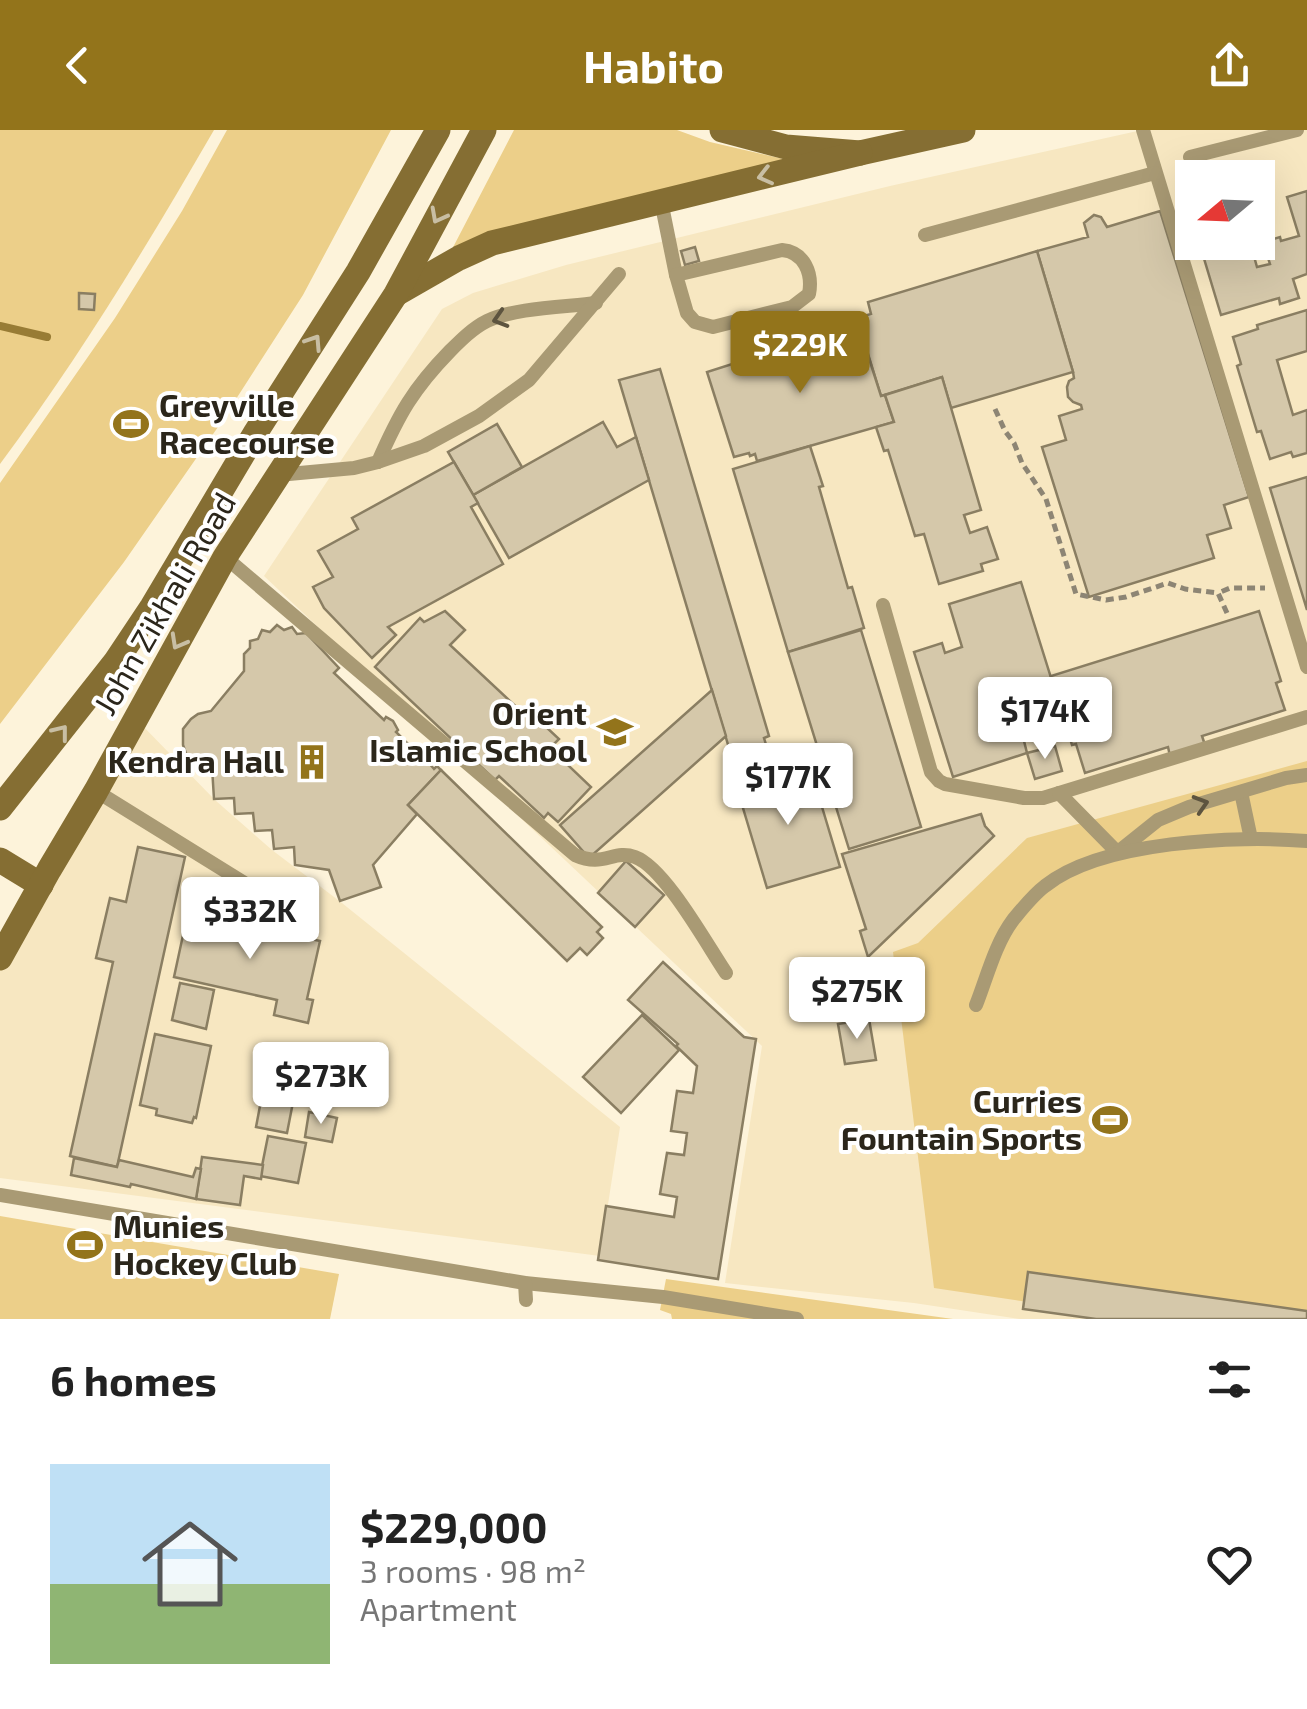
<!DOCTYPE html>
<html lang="en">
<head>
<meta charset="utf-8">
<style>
	:root { --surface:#fff; --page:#f2f2f2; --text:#222; --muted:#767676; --accent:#93741b }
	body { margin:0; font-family:"Exo 2",sans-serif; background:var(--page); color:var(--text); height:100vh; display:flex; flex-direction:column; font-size:38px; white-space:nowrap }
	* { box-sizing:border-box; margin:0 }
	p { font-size:32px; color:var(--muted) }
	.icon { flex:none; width:55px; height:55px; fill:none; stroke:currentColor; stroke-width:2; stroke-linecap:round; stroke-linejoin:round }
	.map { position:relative; height:1189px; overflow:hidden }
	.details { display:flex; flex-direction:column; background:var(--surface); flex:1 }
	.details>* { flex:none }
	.needle { width:65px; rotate:251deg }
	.controls { position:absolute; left:1175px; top:30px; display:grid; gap:20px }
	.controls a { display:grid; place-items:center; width:100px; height:100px; border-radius:0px; background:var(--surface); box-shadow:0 10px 40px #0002; font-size:50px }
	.price { position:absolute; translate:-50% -85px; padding:0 22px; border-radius:10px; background:#fff; color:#222; font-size:32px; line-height:65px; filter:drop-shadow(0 2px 5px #0008) }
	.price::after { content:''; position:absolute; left:50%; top:60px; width:30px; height:22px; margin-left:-15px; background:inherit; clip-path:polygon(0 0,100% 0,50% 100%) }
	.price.selected { background:var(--accent); color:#fff }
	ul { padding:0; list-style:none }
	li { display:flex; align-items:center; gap:30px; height:250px; padding:0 50px }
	li span { display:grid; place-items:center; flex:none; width:280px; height:200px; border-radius:0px; color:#555 }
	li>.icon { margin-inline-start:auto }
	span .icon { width:120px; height:120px; fill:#fffc; stroke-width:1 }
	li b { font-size:42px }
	h2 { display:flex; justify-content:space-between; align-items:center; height:120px; padding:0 50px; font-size:42px }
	header { display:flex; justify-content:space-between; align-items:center; height:130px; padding:0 50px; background:var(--accent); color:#fff; font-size:45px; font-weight:700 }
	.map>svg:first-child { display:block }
</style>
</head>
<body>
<header><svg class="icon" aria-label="back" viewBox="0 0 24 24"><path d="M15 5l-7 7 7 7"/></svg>Habito<svg class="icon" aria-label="share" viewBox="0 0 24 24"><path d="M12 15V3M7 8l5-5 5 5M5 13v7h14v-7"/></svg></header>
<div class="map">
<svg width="1307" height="1189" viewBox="0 0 1307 1189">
	<rect width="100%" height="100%" fill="#fdf3da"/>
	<!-- built -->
	<g fill="#f7e7c1" fill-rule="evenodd">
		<path d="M1142,0H1307V1189H1020L914,1173L725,1153L762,916L264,446L442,179L473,163L566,135L890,56ZM1192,48H1258V112H1192Z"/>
		<polygon points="136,589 215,670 272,720 342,773 620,997 600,1126 0,1048 0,828"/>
	</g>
	<!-- green -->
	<g fill="#eccf89">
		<path d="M0,0H214C148,114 79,228 0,334Z"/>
		<polygon points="227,0 391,0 303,165 218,297 124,432 0,594 0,353 115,188 182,81"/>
		<polygon points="514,0 677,0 710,12 792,31 449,125"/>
		<polygon points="1307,631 1307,1189 1141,1189 934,1158 893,822 918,813 1027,708"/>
		<polygon points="0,1086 339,1144 330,1189 0,1189"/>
		<polygon points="666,1149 953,1189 672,1189 671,1184 660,1180"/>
	</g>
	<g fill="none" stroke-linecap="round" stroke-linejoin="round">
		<!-- stream -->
		<polyline stroke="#987c35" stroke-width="8" points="0,196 47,207"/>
	</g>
	<!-- building -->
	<g fill="#d5c8aa" stroke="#8a7e62" stroke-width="2.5">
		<polygon points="1260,50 1268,77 1258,80 1258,51"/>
		<polygon points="1307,61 1307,144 1293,149 1299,168 1280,174 1279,168 1221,185 1199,112 1250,112 1257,137 1270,134 1263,112 1280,107 1281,111 1299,106 1287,67"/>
		<polygon points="1160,81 1249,367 1224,375 1231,398 1207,405 1214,428 1089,467 1042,317 1066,310 1059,286 1082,279 1081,275 1073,272 1068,267 1067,257 1069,251 1074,248 1073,242 1037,121 1088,107 1084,93 1094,85 1101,87 1107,97"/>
		<polygon points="695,117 699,131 685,135 681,121"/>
		<polygon points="1037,121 1073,242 951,278 942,247 881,266 857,188 871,184 868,172"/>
		<polygon points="79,163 95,164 94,180 79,179"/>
		<polygon points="1307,180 1307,221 1277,230 1293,285 1307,280 1307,323 1293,327 1291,322 1270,329 1261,301 1257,302 1237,236 1241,234 1233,207 1258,199 1257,195"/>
		<polygon points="858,194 881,266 885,265 894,292 757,331 755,324 750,326 749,323 734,327 707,242"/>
		<polygon points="660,239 769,606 764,608 773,637 738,648 619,250"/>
		<polygon points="942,247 981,380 964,385 970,403 987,397 998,429 981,434 983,441 939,454 924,404 915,406 888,320 884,321 876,297 894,292 885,265"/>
		<polygon points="603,292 617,317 636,307 649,350 509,428 473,365"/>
		<polygon points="497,294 522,337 473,365 448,322"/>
		<polygon points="810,316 823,356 819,357 848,458 852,457 864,498 788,522 733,339"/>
		<polygon points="454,332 478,373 471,377 503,434 388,497 396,505 372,528 324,478 313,457 333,447 318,421 358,399 352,388"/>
		<polygon points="1307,347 1307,480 1270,358"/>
		<polygon points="1021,452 1057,567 1013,580 1016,590 1037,584 1044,588 1042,601 1023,607 1027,623 953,647 914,522 942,513 945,523 962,517 949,474"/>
		<polygon points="445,481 465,500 450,515 525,585 529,581 559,609 550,618 591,657 558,692 548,683 544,688 499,646 495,650 375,537 420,488 424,492"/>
		<polygon points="1259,481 1281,551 1276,553 1285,580 1202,606 1205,615 1170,626 1168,617 1085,643 1076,614 1072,615 1051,546"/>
		<polygon points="277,495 284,500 292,497 297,504 306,503 339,538 334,543 384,590 386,587 393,591 398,600 396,602 416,622 419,619 427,623 432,631 429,633 434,639 437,636 441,640 408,675 417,684 373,735 381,757 340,771 329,740 295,735 294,717 274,719 272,700 255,701 253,683 235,684 234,668 214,669 212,637 203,637 191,631 187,626 183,615 183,599 191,589 198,584 211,581 244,541 244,524 250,518 250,511 258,509 262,500 270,502"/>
		<polygon points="861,500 921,697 849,719 788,522"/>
		<polygon points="712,560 726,606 589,728 560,695"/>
		<polygon points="1055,616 1062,641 1035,649 1027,623"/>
		<polygon points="810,637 840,737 767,758 737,658"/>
		<polygon points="441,640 602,797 597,802 603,808 587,825 580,818 567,831 408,675"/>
		<polygon points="981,684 985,696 994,706 868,827 860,801 866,799 842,724"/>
		<polygon points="138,717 185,727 117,1037 70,1026 113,832 96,828 110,768 126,772"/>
		<polygon points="626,731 664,765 635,797 598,763"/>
		<polygon points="188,782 320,811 307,869 313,870 308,893 274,885 277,870 174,847"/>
		<polygon points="663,832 744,907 756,909 718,1149 598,1130 606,1076 674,1087 677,1067 660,1064 667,1023 684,1025 687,1003 671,1001 677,961 693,963 697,936 676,916 678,914 628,870"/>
		<polygon points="180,853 214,860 206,899 172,890"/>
		<polygon points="642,885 679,920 621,983 583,947"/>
		<polygon points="869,889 876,930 845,934 838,894"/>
		<polygon points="155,904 211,916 196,988 194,987 192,993 156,985 157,979 140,975"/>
		<polygon points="264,955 295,962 287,1003 256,997"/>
		<polygon points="309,982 337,988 332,1012 305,1007"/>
		<polygon points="268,1006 306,1013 298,1053 260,1046"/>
		<polygon points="202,1027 263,1035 261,1049 244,1046 240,1075 196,1069"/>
		<polygon points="74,1028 117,1037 119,1030 193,1047 196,1038 201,1039 196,1069 131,1054 130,1057 71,1045"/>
		<polygon points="1028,1142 1307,1181 1307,1189 1096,1189 1023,1179"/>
	</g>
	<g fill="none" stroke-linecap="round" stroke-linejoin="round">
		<!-- path -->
		<g stroke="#8d8574" stroke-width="5" stroke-dasharray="8 5" stroke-linecap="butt">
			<polyline points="995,279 1005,301 1014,313 1022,333 1046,369 1076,464 1106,470 1126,467 1168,453 1185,459 1218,463"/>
			<polyline points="1227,483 1218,463 1230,458 1265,458"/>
		</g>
		<!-- lane -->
		<g stroke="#a99a74" stroke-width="14">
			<polyline points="1143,0 1307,537"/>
			<polyline points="1190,27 1297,0"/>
			<polyline points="661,71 676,145"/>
			<polyline points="925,105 1155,43"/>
			<path d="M782,120C804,122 813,143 809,164L792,177L713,197L695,192L687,183L676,145Z"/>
			<path d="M378,332C399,284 413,259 450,221C461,210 473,198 487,191C514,178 565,177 596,173"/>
			<polyline points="278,345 354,338 378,332 424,316 479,286 529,250 619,144"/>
			<path d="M225,427L575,725C604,738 613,719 635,727C665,738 707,815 726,843"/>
			<polyline points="883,475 931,642 939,651 945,654 1024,668 1043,668 1307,587"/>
			<polyline points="96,661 301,788"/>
			<polyline points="1241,662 1251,709"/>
			<polyline points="1059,663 1117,722"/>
			<polyline points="1118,722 1158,690 1189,677 1286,648 1307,645"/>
			<path d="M976,875C987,847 995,814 1013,790C1022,779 1033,765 1045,756C1101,711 1237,705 1307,711"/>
			<polyline points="0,1065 525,1153 663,1167 797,1189"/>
			<polyline points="525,1153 526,1170"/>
		</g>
		<!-- secondary -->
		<g stroke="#856e33" stroke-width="25">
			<polyline points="722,0 786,17 860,23 963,0"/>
			<polyline points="398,163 459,128 492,113 860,23"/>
			<polyline points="0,678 116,531 152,477 256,302 358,142 438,0"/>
			<polyline points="0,730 41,755"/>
			<polyline points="0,828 49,740 96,661 225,427 396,164 484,0"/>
		</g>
	</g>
	<!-- one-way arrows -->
	<defs><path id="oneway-chevron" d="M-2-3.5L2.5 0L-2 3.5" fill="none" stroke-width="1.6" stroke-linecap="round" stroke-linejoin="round" transform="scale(2.5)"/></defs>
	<g stroke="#c8bea3">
		<use href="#oneway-chevron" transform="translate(765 46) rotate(166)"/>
		<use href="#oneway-chevron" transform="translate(438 86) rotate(118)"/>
		<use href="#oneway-chevron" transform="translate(314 212) rotate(-57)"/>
		<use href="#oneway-chevron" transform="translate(178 512) rotate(119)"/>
		<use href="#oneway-chevron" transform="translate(61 602) rotate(-52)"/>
	</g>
	<g stroke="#5d543f">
		<use href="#oneway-chevron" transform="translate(500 189) rotate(163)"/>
		<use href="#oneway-chevron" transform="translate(1201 674) rotate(-17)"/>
	</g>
	<!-- icons -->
	<defs>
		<symbol id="stadium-bare" viewBox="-9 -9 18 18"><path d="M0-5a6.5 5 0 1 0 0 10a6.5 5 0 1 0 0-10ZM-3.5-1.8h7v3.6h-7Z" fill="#93741b" stroke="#fff" stroke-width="2.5" paint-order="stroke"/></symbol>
		<symbol id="school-bare" viewBox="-9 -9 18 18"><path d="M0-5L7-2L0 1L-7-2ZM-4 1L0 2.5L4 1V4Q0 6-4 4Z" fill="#93741b" stroke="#fff" stroke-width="2.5" paint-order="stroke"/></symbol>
		<symbol id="building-bare" viewBox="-9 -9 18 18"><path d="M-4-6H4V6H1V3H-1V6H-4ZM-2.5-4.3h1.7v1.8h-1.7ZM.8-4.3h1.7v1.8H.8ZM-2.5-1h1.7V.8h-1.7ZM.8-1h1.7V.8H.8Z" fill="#93741b" stroke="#fff" stroke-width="2.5" paint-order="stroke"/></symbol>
	</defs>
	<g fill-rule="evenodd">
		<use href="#stadium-bare" x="106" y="269" width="50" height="50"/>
		<use href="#school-bare" x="590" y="577" width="50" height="50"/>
		<use href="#building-bare" x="287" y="607" width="50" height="50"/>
		<use href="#stadium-bare" x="1085" y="965" width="50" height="50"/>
		<use href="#stadium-bare" x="60" y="1090" width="50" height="50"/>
	</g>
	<g text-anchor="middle" stroke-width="8" stroke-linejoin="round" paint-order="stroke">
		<!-- poi labels -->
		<g font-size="32" font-weight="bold" fill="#2b261b" stroke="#fff" text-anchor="end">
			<text x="159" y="287" text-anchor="start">Greyville<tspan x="159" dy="37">Racecourse</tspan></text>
			<text x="587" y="595">Orient<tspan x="587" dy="37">Islamic School</tspan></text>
			<text x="284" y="643">Kendra Hall</text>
			<text x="1082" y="983">Curries<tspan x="1082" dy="37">Fountain Sports</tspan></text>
			<text x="113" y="1108" text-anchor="start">Munies<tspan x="113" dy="37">Hockey Club</tspan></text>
		</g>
		<!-- street labels -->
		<g font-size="32" fill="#2b261b" stroke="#fff">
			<text transform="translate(165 474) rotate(-60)" y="11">John Zikhali Road</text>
		</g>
	</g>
</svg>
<div class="controls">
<a><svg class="needle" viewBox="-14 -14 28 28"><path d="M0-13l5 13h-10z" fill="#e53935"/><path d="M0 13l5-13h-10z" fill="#767676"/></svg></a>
</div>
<b class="price selected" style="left:800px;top:266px">$229K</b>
<b class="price" style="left:1045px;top:632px">$174K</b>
<b class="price" style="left:788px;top:698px">$177K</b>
<b class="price" style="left:250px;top:832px">$332K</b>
<b class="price" style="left:857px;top:912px">$275K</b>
<b class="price" style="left:321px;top:997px">$273K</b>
</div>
<section class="details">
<h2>6 homes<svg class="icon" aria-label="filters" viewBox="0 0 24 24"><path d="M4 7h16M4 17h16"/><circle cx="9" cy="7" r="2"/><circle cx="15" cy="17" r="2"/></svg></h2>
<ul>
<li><span style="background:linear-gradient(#bfe0f5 60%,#8fb573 0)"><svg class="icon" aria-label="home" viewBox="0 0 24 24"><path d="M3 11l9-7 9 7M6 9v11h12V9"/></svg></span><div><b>$229,000</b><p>3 rooms · 98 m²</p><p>Apartment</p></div><svg class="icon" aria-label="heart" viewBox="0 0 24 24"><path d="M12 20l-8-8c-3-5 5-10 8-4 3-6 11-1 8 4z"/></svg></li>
</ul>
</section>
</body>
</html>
